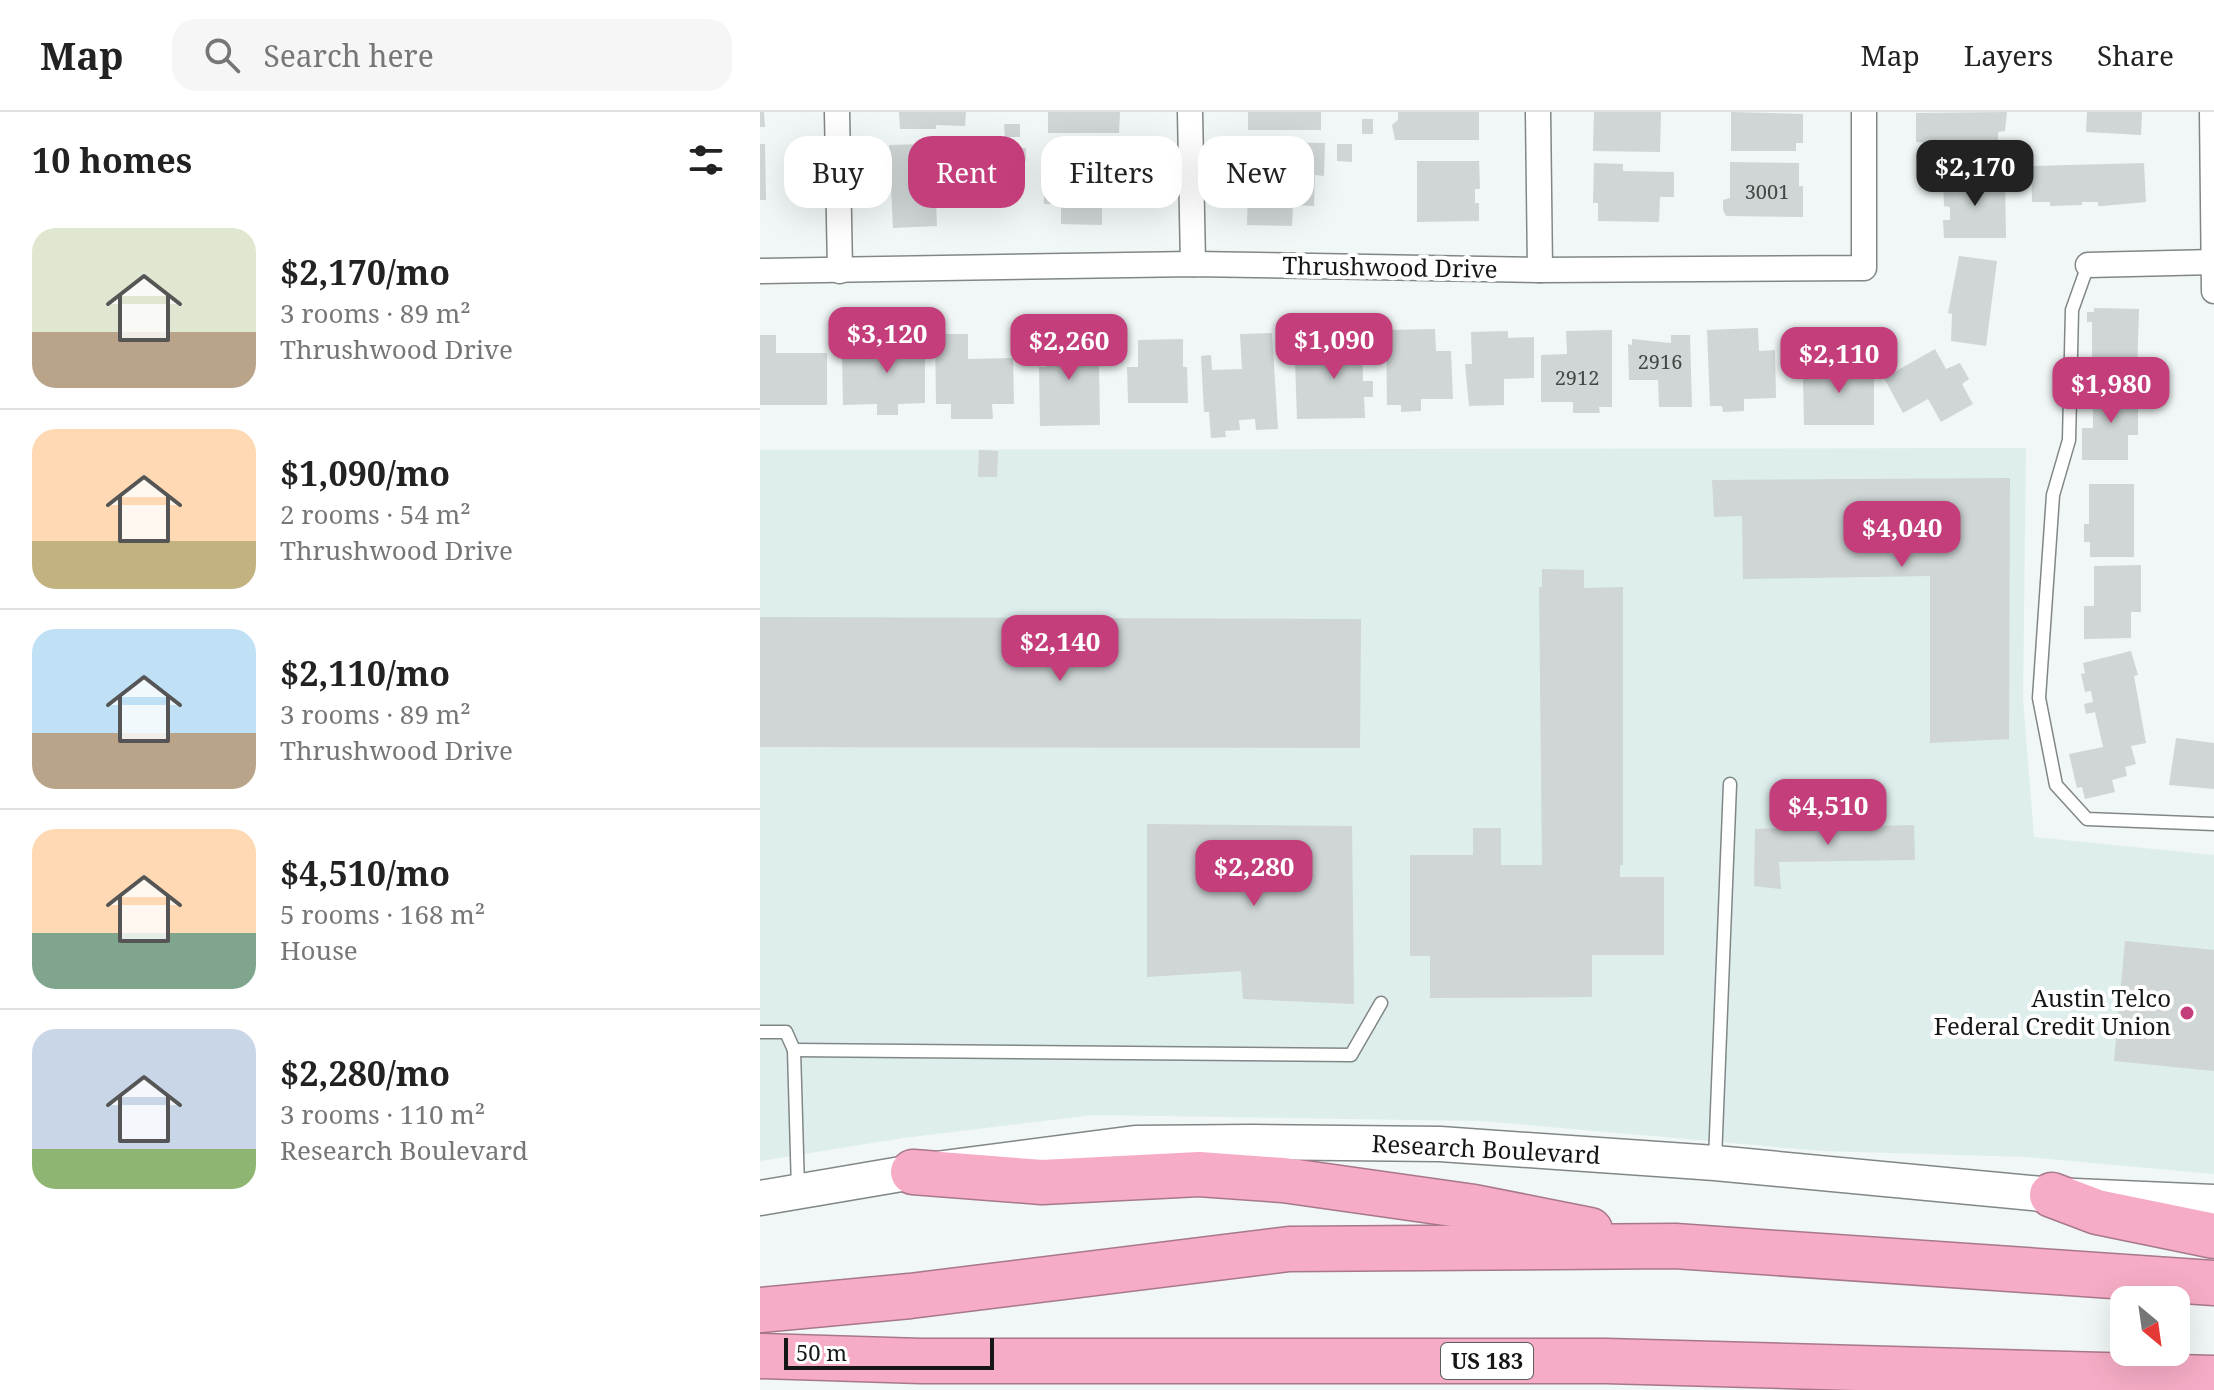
<!DOCTYPE html>
<html lang="en">
<head>
<meta charset="utf-8">
<style>
	:root { --surface:#fff; --page:#f6f6f6; --text:#222; --muted:#767676; --line:#e0e0e0; --accent:#c53e7c }
	body { margin:0; font-family:"Noto Serif",serif; background:var(--page); color:var(--text); height:100vh; display:flex; flex-direction:column; font-size:30px; white-space:nowrap }
	* { box-sizing:border-box; margin:0 }
	p { font-size:26px; color:var(--muted) }
	.icon { flex:none; width:44px; height:44px; fill:none; stroke:currentColor; stroke-width:2; stroke-linecap:round; stroke-linejoin:round }
	.map { position:relative; flex:1; overflow:hidden }
	.drawer { display:flex; flex-direction:column; background:var(--surface); width:760px }
	.drawer>* { flex:none }
	.top-card { position:absolute; left:24px; top:24px; width:760px; height:72px; display:flex; gap:16px }
	.needle { width:52px; rotate:151deg }
	.fabs { position:absolute; left:1350px; top:1174px; display:grid; gap:16px }
	.fabs a { display:grid; place-items:center; width:80px; height:80px; border-radius:16px; background:var(--surface); box-shadow:0 8px 32px #0002; font-size:40px }
	.scale { position:absolute; left:24px; bottom:20px; width:210px; box-sizing:border-box; padding-left:8px; border:4px solid #151717; border-top:0; font-size:22px; line-height:28px; white-space:nowrap; color:#151717; -webkit-text-stroke:6px #fff; paint-order:stroke }
	.price { position:absolute; translate:-50% -68px; padding:0 18px; border-radius:16px; background:var(--accent); color:#fff; font-size:26px; line-height:52px; filter:drop-shadow(0 2px 4px #0008) }
	.price::after { content:''; position:absolute; left:50%; top:48px; width:24px; height:18px; margin-left:-12px; background:inherit; clip-path:polygon(0 0,100% 0,50% 100%) }
	.price.active { background:#222; color:#fff }
	ul { padding:0; list-style:none }
	li { display:flex; align-items:center; gap:24px; height:200px; padding:0 32px }
	li+li { border-top:2px solid var(--line) }
	li span { display:grid; place-items:center; flex:none; width:224px; height:160px; border-radius:24px; color:#555 }
	li>.icon { margin-inline-start:auto }
	span .icon { width:96px; height:96px; fill:#fffc; stroke-width:1 }
	li b { font-size:34px }
	h2 { display:flex; justify-content:space-between; align-items:center; height:96px; padding:0 32px; font-size:34px }
	.tag { padding:0 28px; border-radius:24px; background:var(--surface); box-shadow:0 8px 32px #0002; font-size:28px; line-height:72px }
	.tag.active { background:var(--accent); color:#fff }
	header { display:flex; align-items:center; gap:48px; box-sizing:border-box; height:112px; padding:0 40px; background:var(--surface); border-bottom:2px solid var(--line) }
	header strong { font-size:38px }
	nav { display:flex; gap:44px; margin-inline-start:auto; font-size:28px }
	.search { width:560px; height:72px; background:var(--page); display:flex; align-items:center; gap:20px; box-sizing:border-box; padding:0 28px; border-radius:24px; color:var(--muted); font-size:30px }
	main { display:flex; flex:1; min-height:0 }
	.map>svg:first-child { display:block }
</style>
</head>
<body>
<header>
<strong>Map</strong>
<div class="search"><svg class="icon" aria-label="search" viewBox="0 0 24 24"><circle cx="10" cy="10" r="6"/><path d="M15 15l6 6"/></svg>Search here</div>
<nav><a>Map</a><a>Layers</a><a>Share</a></nav>
</header>
<main>
<section class="drawer">
<h2>10 homes<svg class="icon" aria-label="filters" viewBox="0 0 24 24"><path d="M4 7h16M4 17h16"/><circle cx="9" cy="7" r="2"/><circle cx="15" cy="17" r="2"/></svg></h2>
<ul>
<li><span style="background:linear-gradient(#dfe7d0 65%,#b9a48a 0)"><svg class="icon" aria-label="home" viewBox="0 0 24 24"><path d="M3 11l9-7 9 7M6 9v11h12V9"/></svg></span><div><b>$2,170/mo</b><p>3 rooms · 89 m²</p><p>Thrushwood Drive</p></div></li>
<li><span style="background:linear-gradient(#ffd9b3 70%,#c2b280 0)"><svg class="icon" aria-label="home" viewBox="0 0 24 24"><path d="M3 11l9-7 9 7M6 9v11h12V9"/></svg></span><div><b>$1,090/mo</b><p>2 rooms · 54 m²</p><p>Thrushwood Drive</p></div></li>
<li><span style="background:linear-gradient(#bfe0f5 65%,#b9a48a 0)"><svg class="icon" aria-label="home" viewBox="0 0 24 24"><path d="M3 11l9-7 9 7M6 9v11h12V9"/></svg></span><div><b>$2,110/mo</b><p>3 rooms · 89 m²</p><p>Thrushwood Drive</p></div></li>
<li><span style="background:linear-gradient(#ffd9b3 65%,#7fa58c 0)"><svg class="icon" aria-label="home" viewBox="0 0 24 24"><path d="M3 11l9-7 9 7M6 9v11h12V9"/></svg></span><div><b>$4,510/mo</b><p>5 rooms · 168 m²</p><p>House</p></div></li>
<li><span style="background:linear-gradient(#c9d6e8 75%,#8fb573 0)"><svg class="icon" aria-label="home" viewBox="0 0 24 24"><path d="M3 11l9-7 9 7M6 9v11h12V9"/></svg></span><div><b>$2,280/mo</b><p>3 rooms · 110 m²</p><p>Research Boulevard</p></div></li>
</ul>
</section>
<div class="map">
<svg width="1454" height="1278" viewBox="0 0 1454 1278">
	<rect width="100%" height="100%" fill="#f0f7f6"/>
	<!-- built -->
	<polygon fill="#ddeeec" points="1266,336 1263,587 1274,725 1454,743 1454,1062 1267,1045 1062,1039 720,1009 333,1003 143,1026 0,1049 0,338"/>
	<!-- building -->
	<g fill="#cfd6d5">
		<polygon points="0,0 4,0 5,15 0,15"/>
		<polygon points="139,0 206,0 205,14 176,13 176,17 140,17"/>
		<polygon points="288,0 360,0 359,21 288,21"/>
		<rect x="488" y="0" width="73" height="18"/>
		<polygon points="638,0 719,0 719,28 635,28 632,13 638,8"/>
		<polygon points="834,0 901,0 900,40 833,39"/>
		<polygon points="971,0 1043,2 1043,31 1036,31 1036,39 971,39"/>
		<polygon points="1247,0 1245,19 1238,20 1238,53 1170,53 1170,31 1156,30 1156,1"/>
		<polygon points="1327,0 1382,0 1381,23 1326,20"/>
		<rect x="602" y="7" width="11" height="15"/>
		<polygon points="244,12 260,12 260,25 245,25"/>
		<polygon points="222,29 236,29 237,43 222,43"/>
		<polygon points="489,30 565,31 564,64 555,63 554,94 533,93 532,114 487,113"/>
		<polygon points="205,31 206,64 175,65 177,114 133,116 129,33"/>
		<polygon points="302,31 363,32 362,70 342,70 342,113 301,112 301,92 284,92 284,56 301,56"/>
		<polygon points="0,32 5,32 6,88 0,88"/>
		<polygon points="577,32 592,32 592,50 577,49"/>
		<polygon points="250,36 266,36 266,49 250,50"/>
		<polygon points="657,49 719,49 720,77 715,77 715,91 719,91 719,109 657,110"/>
		<polygon points="970,50 1039,51 1039,74 1043,74 1043,105 966,104 963,98 963,88 970,86"/>
		<polygon points="834,51 863,52 863,59 914,60 914,85 900,85 899,110 838,109 838,91 833,91"/>
		<polygon points="1384,51 1386,90 1342,94 1338,94 1338,90 1322,90 1322,93 1290,94 1290,90 1272,90 1271,54"/>
		<polygon points="1245,65 1246,126 1184,126 1183,108 1190,108 1190,95 1184,94 1183,66"/>
		<polygon points="1199,144 1237,149 1226,234 1191,229 1192,202 1188,201"/>
		<polygon points="1334,196 1379,197 1377,263 1318,262 1318,248 1332,248 1332,210 1327,210 1327,200 1334,200"/>
		<polygon points="573,215 602,215 603,269 613,269 613,285 604,285 605,306 537,307 535,249 574,248"/>
		<polygon points="996,216 998,216 999,239 1015,238 1016,286 984,287 984,299 963,300 962,294 950,294 947,218"/>
		<polygon points="675,217 676,239 691,239 693,287 661,287 661,299 641,300 641,293 627,293 626,218"/>
		<polygon points="852,218 852,295 839,295 840,301 813,301 813,290 781,290 781,243 807,242 806,219"/>
		<polygon points="748,219 748,226 774,225 774,266 744,267 744,293 709,294 705,252 712,252 711,220"/>
		<polygon points="286,220 331,220 332,253 339,253 340,313 280,314 279,255 286,255"/>
		<polygon points="165,221 165,291 138,292 138,303 117,303 117,292 83,293 82,242 130,241 130,222"/>
		<polygon points="512,221 518,317 496,318 495,307 479,308 480,318 465,319 466,325 451,326 449,300 444,300 441,244 451,243 452,258 482,257 480,222"/>
		<polygon points="175,222 208,222 208,247 253,246 254,292 232,292 233,307 191,307 191,292 176,292"/>
		<polygon points="0,223 16,223 16,241 67,241 67,293 0,293"/>
		<polygon points="911,223 930,223 932,295 899,295 898,268 869,268 868,232 872,233 872,227 911,231"/>
		<polygon points="423,227 423,255 427,255 428,291 368,291 367,255 378,255 378,228"/>
		<polygon points="1175,237 1186,257 1200,251 1209,267 1202,272 1213,292 1181,310 1168,287 1143,301 1124,266"/>
		<polygon points="1065,243 1099,243 1099,265 1114,265 1114,313 1044,313 1043,266 1065,266"/>
		<polygon points="1333,277 1378,277 1378,323 1368,323 1368,348 1322,348 1322,316 1333,316"/>
		<polygon points="219,338 238,339 237,365 218,365"/>
		<polygon points="1250,366 1249,627 1170,631 1170,464 983,467 982,404 954,405 952,368"/>
		<polygon points="1329,372 1374,372 1374,445 1330,445 1330,430 1324,430 1324,412 1329,412"/>
		<polygon points="1381,453 1381,500 1371,500 1371,526 1324,527 1324,494 1334,494 1334,454"/>
		<polygon points="782,457 824,458 824,476 863,475 863,753 860,753 860,765 904,765 904,843 832,843 832,885 670,886 670,844 650,844 650,743 713,743 713,716 741,716 741,753 782,753 779,475 782,475"/>
		<polygon points="0,505 601,507 600,636 0,635"/>
		<polygon points="1371,539 1378,563 1374,564 1386,631 1371,634 1376,652 1365,655 1367,664 1352,668 1355,680 1325,687 1322,675 1317,676 1309,642 1343,635 1335,600 1326,602 1324,592 1333,590 1331,579 1325,580 1321,562 1325,561 1323,551"/>
		<polygon points="1416,626 1454,631 1454,677 1409,673"/>
		<polygon points="387,712 592,714 594,892 483,887 481,859 387,865"/>
		<polygon points="1154,713 1155,748 1019,750 1021,777 994,774 995,717"/>
		<polygon points="1365,829 1454,838 1454,959 1354,949"/>
	</g>
	<g fill="none" stroke-linecap="round" stroke-linejoin="round">
		<defs>
			<g id="lane">
				<polyline points="1328,153 1312,198 1309,328 1293,383 1279,586 1296,673 1327,707 1454,712"/>
				<polyline points="0,920 26,920 34,938 38,1077"/>
				<polyline points="34,938 591,943 621,891"/>
				<polyline points="955,1048 970,672"/>
			</g>
			<g id="street">
				<polyline points="77,0 80,159"/>
				<polyline points="430,0 433,152"/>
				<polyline points="778,0 780,158"/>
				<polyline points="1452,0 1454,179"/>
				<polyline points="1328,153 1454,150"/>
				<polyline points="0,159 433,152 780,158 1104,156 1104,0"/>
			</g>
			<polyline id="secondary" points="0,1086 153,1060 375,1031 493,1030 680,1032 955,1051 1292,1083 1454,1090"/>
			<g id="highway">
				<polyline points="153,1060 282,1070 439,1062 523,1068 714,1095 830,1118"/>
				<polyline points="1292,1083 1337,1100 1454,1124"/>
				<polyline points="0,1198 150,1184 529,1137 915,1134 1454,1171"/>
				<polyline points="0,1244 161,1249 846,1249 1454,1266"/>
			</g>
		</defs>
		<!-- lane casing -->
		<use href="#lane" stroke="#808786" stroke-width="15"/>
		<!-- street casing -->
		<use href="#street" stroke="#808786" stroke-width="27"/>
		<!-- secondary casing -->
		<use href="#secondary" stroke="#808786" stroke-width="37"/>
		<!-- highway casing -->
		<use href="#highway" stroke="#a77889" stroke-width="47"/>
		<!-- lane -->
		<use href="#lane" stroke="#fff" stroke-width="12"/>
		<!-- street -->
		<use href="#street" stroke="#fff" stroke-width="24"/>
		<!-- secondary -->
		<use href="#secondary" stroke="#fff" stroke-width="34"/>
		<!-- highway -->
		<use href="#highway" stroke="#f6acc6" stroke-width="44"/>
	</g>
	<!-- markers -->
	<circle fill="#c53e7c" stroke="#fff" stroke-width="3" cx="1427" cy="901" r="8"/>
	<g text-anchor="middle" stroke-width="8" stroke-linejoin="round" paint-order="stroke">
		<!-- number labels -->
		<g font-size="20" fill="#444746">
			<text x="1007" y="87">3001</text>
			<text x="900" y="257">2916</text>
			<text x="817" y="273">2912</text>
		</g>
		<!-- shield labels -->
		<rect fill="#fff" stroke="#5b5d5d" stroke-width="2" x="681" y="1231" width="92" height="36" rx="6"/>
		<g font-size="22" font-weight="bold" fill="#151717">
			<text x="727" y="1257">US 183</text>
		</g>
		<!-- street labels -->
		<g font-size="24" fill="#151717" stroke="#fff">
			<text transform="translate(630 156) rotate(1)" y="8">Thrushwood Drive</text>
			<text transform="translate(726 1038) rotate(3)" y="8">Research Boulevard</text>
		</g>
		<!-- poi labels -->
		<g font-size="24" fill="#151717" stroke="#fff" text-anchor="end">
			<text x="1411" y="895">Austin Telco<tspan x="1411" dy="28">Federal Credit Union</tspan></text>
		</g>
	</g>
</svg>
<div class="fabs">
<a><svg class="needle" viewBox="-14 -14 28 28"><path d="M0-13l5 13h-10z" fill="#e53935"/><path d="M0 13l5-13h-10z" fill="#767676"/></svg></a>
</div>
<div class="scale">50 m</div>
<b class="price active" style="left:1215px;top:96px">$2,170</b>
<b class="price" style="left:127px;top:263px">$3,120</b>
<b class="price" style="left:574px;top:269px">$1,090</b>
<b class="price" style="left:309px;top:270px">$2,260</b>
<b class="price" style="left:1079px;top:283px">$2,110</b>
<b class="price" style="left:1351px;top:313px">$1,980</b>
<b class="price" style="left:1142px;top:457px">$4,040</b>
<b class="price" style="left:300px;top:571px">$2,140</b>
<b class="price" style="left:1068px;top:735px">$4,510</b>
<b class="price" style="left:494px;top:796px">$2,280</b>
<div class="top-card">
<a class="tag">Buy</a>
<a class="tag active">Rent</a>
<a class="tag">Filters</a>
<a class="tag">New</a>
</div>
</div>
</main>
</body>
</html>
